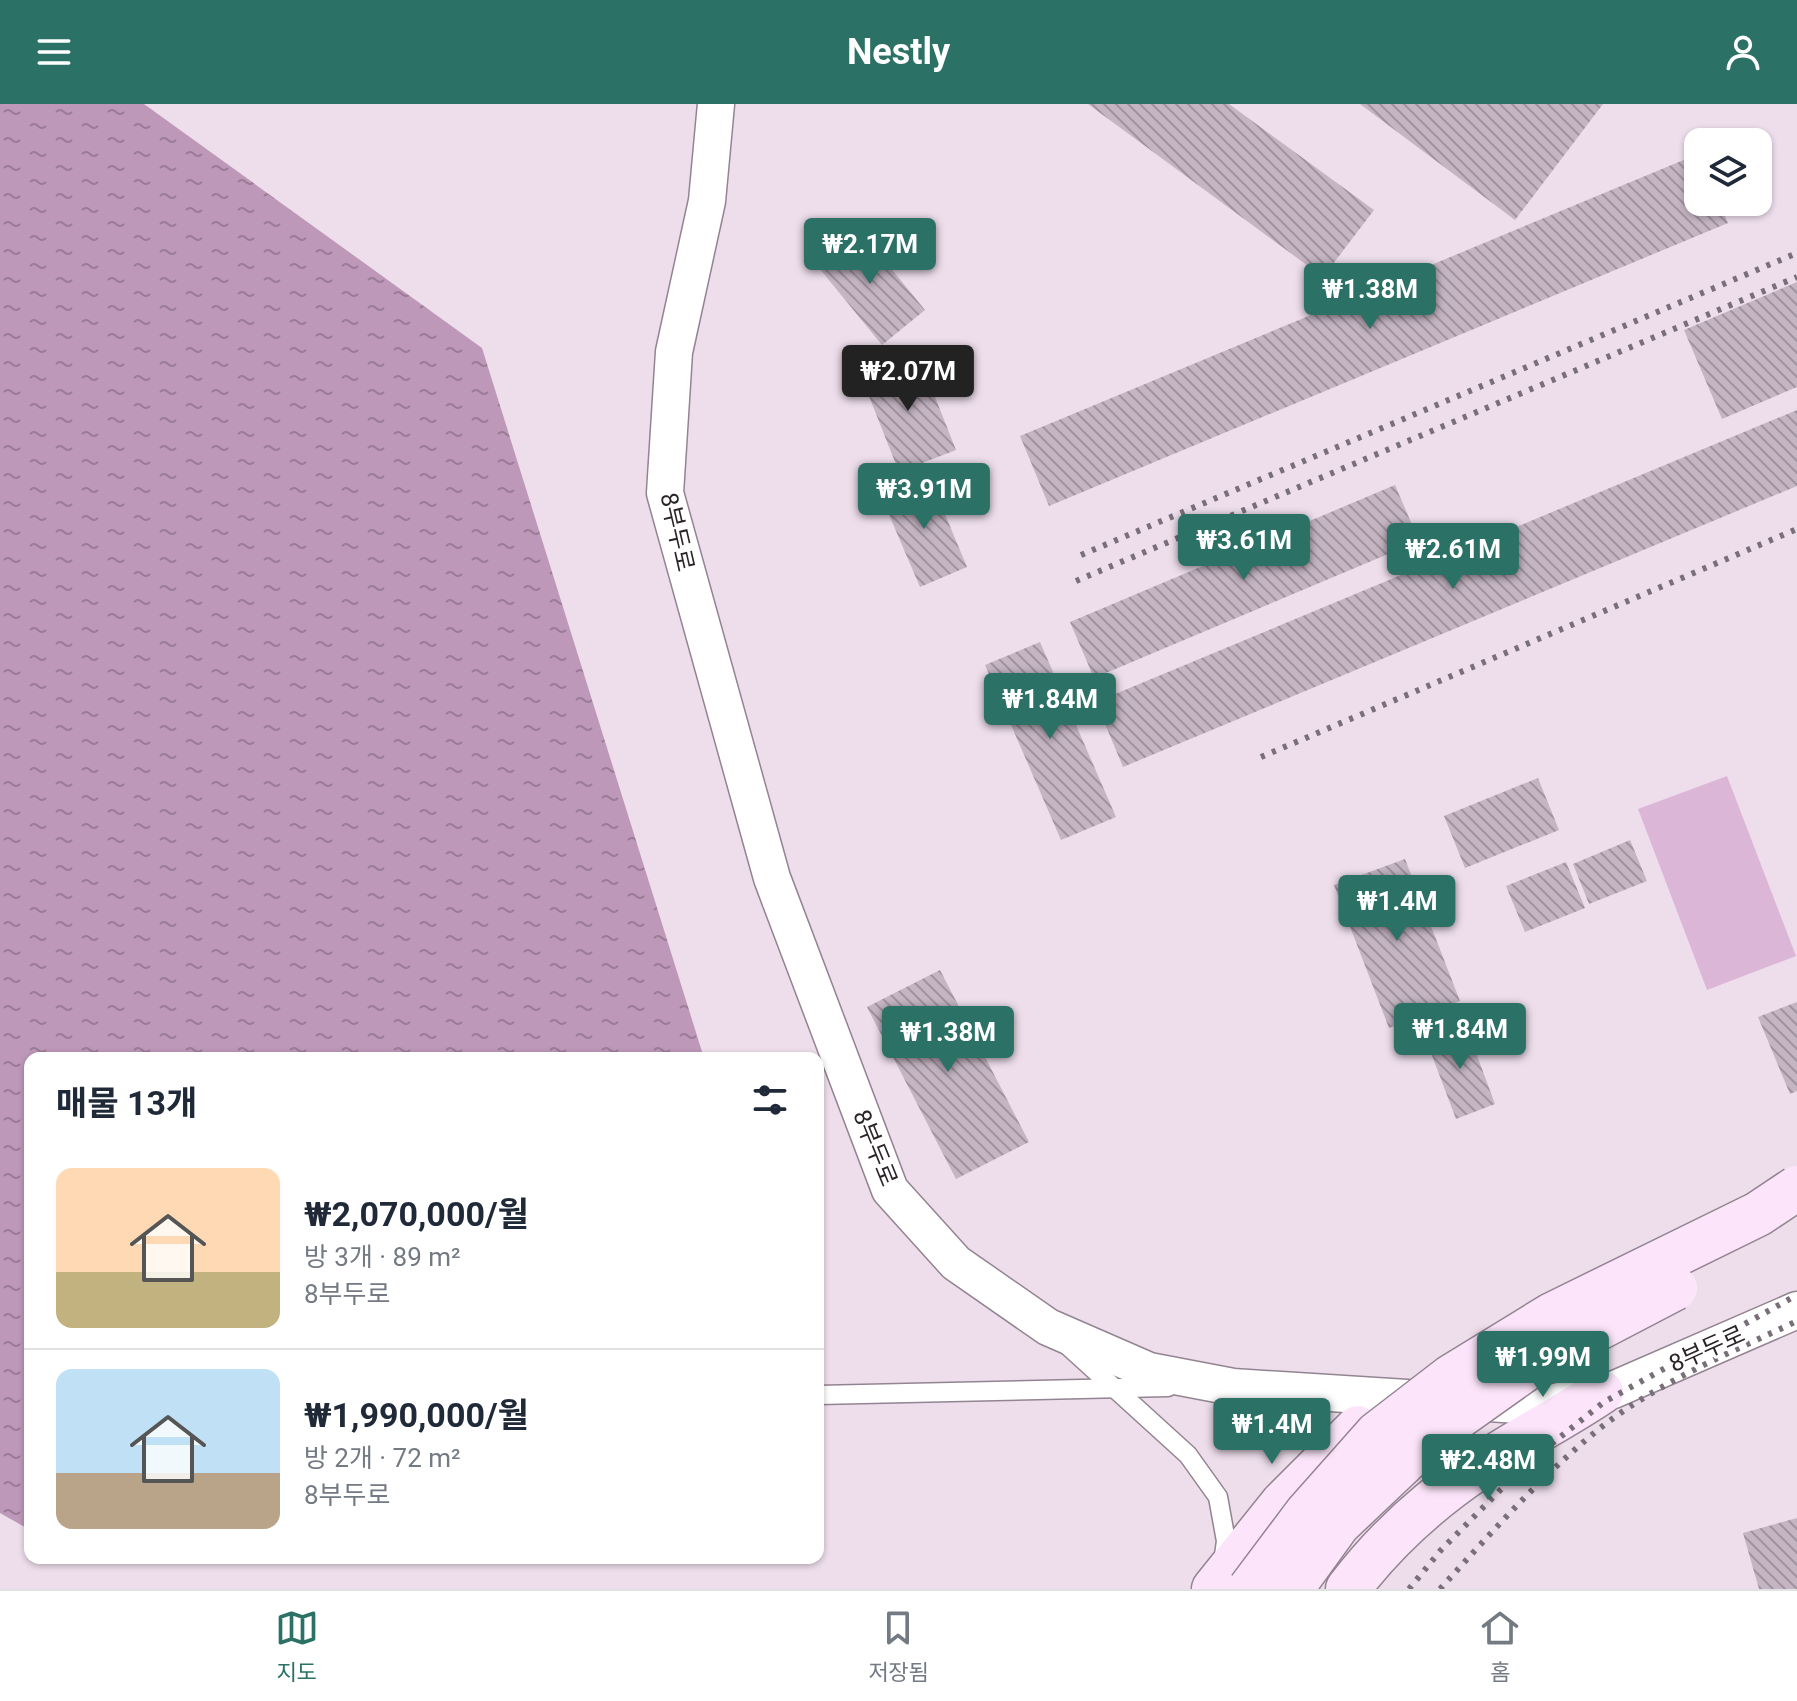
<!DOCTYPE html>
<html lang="ko">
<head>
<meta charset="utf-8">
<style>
	:root { --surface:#fff; --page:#f2f2f3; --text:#1f2937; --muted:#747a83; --line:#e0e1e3; --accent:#2b7165 }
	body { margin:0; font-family:Roboto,"Noto Sans KR",sans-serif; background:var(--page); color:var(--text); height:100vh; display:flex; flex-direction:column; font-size:30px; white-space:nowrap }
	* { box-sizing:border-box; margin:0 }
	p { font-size:26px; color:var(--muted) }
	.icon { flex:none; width:44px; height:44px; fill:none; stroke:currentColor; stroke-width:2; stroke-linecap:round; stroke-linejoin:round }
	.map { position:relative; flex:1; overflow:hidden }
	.details { position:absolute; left:24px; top:948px; width:800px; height:512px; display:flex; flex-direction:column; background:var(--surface); border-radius:16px; box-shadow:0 2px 6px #0004 }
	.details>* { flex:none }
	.buttons { position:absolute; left:1684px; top:24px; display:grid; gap:16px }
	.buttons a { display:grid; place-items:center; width:88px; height:88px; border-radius:16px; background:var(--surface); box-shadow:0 2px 6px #0004; font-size:40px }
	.price { position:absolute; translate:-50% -68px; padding:0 18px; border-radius:8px; background:var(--accent); color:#fff; font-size:26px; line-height:52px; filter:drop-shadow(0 2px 4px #0008) }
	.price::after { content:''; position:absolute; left:50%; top:48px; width:24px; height:18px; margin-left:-12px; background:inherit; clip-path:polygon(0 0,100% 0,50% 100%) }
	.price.selected { background:#222; color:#fff }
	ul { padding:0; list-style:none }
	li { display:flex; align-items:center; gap:24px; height:200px; padding:0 32px }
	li+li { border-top:2px solid var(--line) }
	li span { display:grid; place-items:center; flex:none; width:224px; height:160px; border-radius:16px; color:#555 }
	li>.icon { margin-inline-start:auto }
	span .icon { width:96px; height:96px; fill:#fffc; stroke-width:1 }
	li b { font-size:34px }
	h2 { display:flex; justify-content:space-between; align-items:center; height:96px; padding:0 32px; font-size:34px }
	header { display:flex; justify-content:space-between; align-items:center; height:104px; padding:0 32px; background:var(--accent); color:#fff; font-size:36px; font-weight:700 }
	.tabs { display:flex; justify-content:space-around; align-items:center; height:112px; border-top:2px solid var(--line); background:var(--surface); font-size:22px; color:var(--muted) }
	.tabs a { display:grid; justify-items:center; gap:4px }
	.tabs .selected { color:var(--accent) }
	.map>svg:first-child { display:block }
</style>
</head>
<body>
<header><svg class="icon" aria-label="menu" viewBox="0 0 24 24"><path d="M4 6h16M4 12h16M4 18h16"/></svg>Nestly<svg class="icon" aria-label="person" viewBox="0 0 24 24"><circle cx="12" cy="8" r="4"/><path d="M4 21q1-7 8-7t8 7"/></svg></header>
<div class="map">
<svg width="1797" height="1485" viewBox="0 0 1797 1485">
	<defs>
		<pattern id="water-ripples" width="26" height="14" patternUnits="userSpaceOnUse" patternTransform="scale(2)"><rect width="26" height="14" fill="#be98b9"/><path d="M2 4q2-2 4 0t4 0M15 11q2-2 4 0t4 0" fill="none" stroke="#9b7c96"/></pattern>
		<pattern id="building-back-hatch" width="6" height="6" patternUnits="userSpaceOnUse" patternTransform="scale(2)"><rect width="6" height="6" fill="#c5b5c3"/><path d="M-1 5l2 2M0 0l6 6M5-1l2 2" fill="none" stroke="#a0939e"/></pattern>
	</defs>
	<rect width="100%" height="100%" fill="#eedeec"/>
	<!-- garden -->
	<polygon fill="#dcb6d7" points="1727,672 1796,852 1707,886 1638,705"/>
	<!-- water -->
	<polygon fill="url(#water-ripples)" points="0,0 144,0 482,244 704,954 30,954 30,1426 0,1409"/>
	<!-- building -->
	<g fill="url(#building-back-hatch)">
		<polygon points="1088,0 1229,0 1374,106 1323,173"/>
		<polygon points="1360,0 1603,0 1515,116"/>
		<polygon points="1698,50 1698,98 1719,98 1728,119 1049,402 1020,332"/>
		<polygon points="858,124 925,206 882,241 815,159"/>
		<polygon points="1797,178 1797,283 1722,315 1684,226"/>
		<polygon points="918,250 956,346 899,368 861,272"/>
		<polygon points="1797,306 1797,382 1123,663 1096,598"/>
		<polygon points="929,372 967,463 920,483 881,392"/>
		<polygon points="1395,381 1419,437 1094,574 1070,518"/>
		<polygon points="1040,538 1116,713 1061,736 985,561"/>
		<polygon points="1538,674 1559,726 1465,764 1444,712"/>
		<polygon points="1630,736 1647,777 1589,800 1573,760"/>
		<polygon points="1405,755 1460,897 1389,924 1334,781"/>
		<polygon points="1566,758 1585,804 1525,828 1506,782"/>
		<polygon points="940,866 1029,1038 956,1075 867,903"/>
		<polygon points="1797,898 1797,987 1790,990 1758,913"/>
		<polygon points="1465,919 1495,1000 1456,1015 1425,933"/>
		<polygon points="1797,1414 1797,1485 1759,1485 1743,1429"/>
	</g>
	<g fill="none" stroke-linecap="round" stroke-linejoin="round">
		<defs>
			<g id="lane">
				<polyline points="1067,1241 1188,1351 1218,1393 1226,1437 1223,1459"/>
				<polyline points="818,1291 1168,1283"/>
			</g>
			<polyline id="street" points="716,0 707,97 674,248 665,389 772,774 890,1086 956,1159 1048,1223 1149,1267 1233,1283 1535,1302 1613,1286 1797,1206"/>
			<g id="secondary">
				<polyline points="1214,1485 1283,1399 1358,1324"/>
				<path d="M1348,1485C1385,1436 1428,1397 1479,1363C1518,1336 1561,1315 1601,1288"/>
			</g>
		</defs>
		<!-- lane casing -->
		<use href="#lane" stroke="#938491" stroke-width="21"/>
		<!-- street casing -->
		<use href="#street" stroke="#938491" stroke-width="39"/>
		<!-- secondary casing -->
		<use href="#secondary" stroke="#938491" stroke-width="47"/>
		<!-- lane -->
		<use href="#lane" stroke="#fff" stroke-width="18"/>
		<!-- street -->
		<use href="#street" stroke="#fff" stroke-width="36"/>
		<!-- secondary -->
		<use href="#secondary" stroke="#fce5fa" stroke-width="44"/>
		<!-- rail -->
		<g stroke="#796f78" stroke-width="6" stroke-dasharray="4 8" stroke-linecap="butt">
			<polyline points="1081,451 1797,149"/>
			<polyline points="1076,477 1797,173"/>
			<polyline points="1261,653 1797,425"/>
			<polyline points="1409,1485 1441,1446 1525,1361 1604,1298 1797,1191"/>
			<path d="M1440,1485C1491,1429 1540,1373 1599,1325C1658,1278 1730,1249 1797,1217"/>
		</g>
		<defs>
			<g id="secondary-bridge">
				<polyline points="1250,1485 1307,1409 1377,1330 1451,1273 1552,1211 1758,1110 1797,1084"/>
				<polyline points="1291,1485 1338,1420 1431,1332 1541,1254 1675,1184"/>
			</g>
		</defs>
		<!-- secondary-bridge casing -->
		<use href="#secondary-bridge" stroke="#938491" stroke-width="47" stroke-linecap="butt"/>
		<!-- secondary-bridge -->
		<use href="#secondary-bridge" stroke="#fce5fa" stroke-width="44"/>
	</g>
	<g text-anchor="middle" stroke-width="6" stroke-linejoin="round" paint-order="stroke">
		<!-- street labels -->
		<g font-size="24" fill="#2a2429" stroke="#fff">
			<text transform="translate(677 428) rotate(77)" y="8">8부두로</text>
			<text transform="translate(875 1044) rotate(68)" y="8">8부두로</text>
			<text transform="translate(1707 1245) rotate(-24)" y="8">8부두로</text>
		</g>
	</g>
</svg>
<div class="buttons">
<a><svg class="icon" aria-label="layers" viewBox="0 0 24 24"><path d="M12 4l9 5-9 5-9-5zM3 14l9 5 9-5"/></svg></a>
</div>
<b class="price" style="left:870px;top:182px">₩2.17M</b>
<b class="price" style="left:1370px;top:227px">₩1.38M</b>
<b class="price selected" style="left:908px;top:309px">₩2.07M</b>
<b class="price" style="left:924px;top:427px">₩3.91M</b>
<b class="price" style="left:1244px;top:478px">₩3.61M</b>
<b class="price" style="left:1453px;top:487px">₩2.61M</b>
<b class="price" style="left:1050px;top:637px">₩1.84M</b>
<b class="price" style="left:1397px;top:839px">₩1.4M</b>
<b class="price" style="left:1460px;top:967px">₩1.84M</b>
<b class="price" style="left:948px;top:970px">₩1.38M</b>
<b class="price" style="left:1543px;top:1295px">₩1.99M</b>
<b class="price" style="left:1272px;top:1362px">₩1.4M</b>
<b class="price" style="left:1488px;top:1398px">₩2.48M</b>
<section class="details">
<h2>매물 13개<svg class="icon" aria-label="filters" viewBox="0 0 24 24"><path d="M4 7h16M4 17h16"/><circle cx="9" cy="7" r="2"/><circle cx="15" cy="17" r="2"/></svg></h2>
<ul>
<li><span style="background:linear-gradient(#ffd9b3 65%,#c2b280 0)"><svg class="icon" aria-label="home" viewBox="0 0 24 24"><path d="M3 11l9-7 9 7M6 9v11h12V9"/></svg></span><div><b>₩2,070,000/월</b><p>방 3개 · 89 m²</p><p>8부두로</p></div></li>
<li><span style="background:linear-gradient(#bfe0f5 65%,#b9a48a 0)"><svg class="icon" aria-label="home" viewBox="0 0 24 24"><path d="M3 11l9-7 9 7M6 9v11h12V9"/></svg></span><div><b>₩1,990,000/월</b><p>방 2개 · 72 m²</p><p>8부두로</p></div></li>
</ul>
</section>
</div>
<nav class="tabs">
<a class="selected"><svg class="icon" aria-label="map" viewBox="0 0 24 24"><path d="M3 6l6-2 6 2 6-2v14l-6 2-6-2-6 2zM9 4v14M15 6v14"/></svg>지도</a>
<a><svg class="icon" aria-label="saved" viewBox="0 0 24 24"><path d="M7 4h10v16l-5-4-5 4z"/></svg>저장됨</a>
<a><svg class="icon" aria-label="home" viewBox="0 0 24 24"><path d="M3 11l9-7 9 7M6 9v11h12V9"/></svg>홈</a>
</nav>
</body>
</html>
